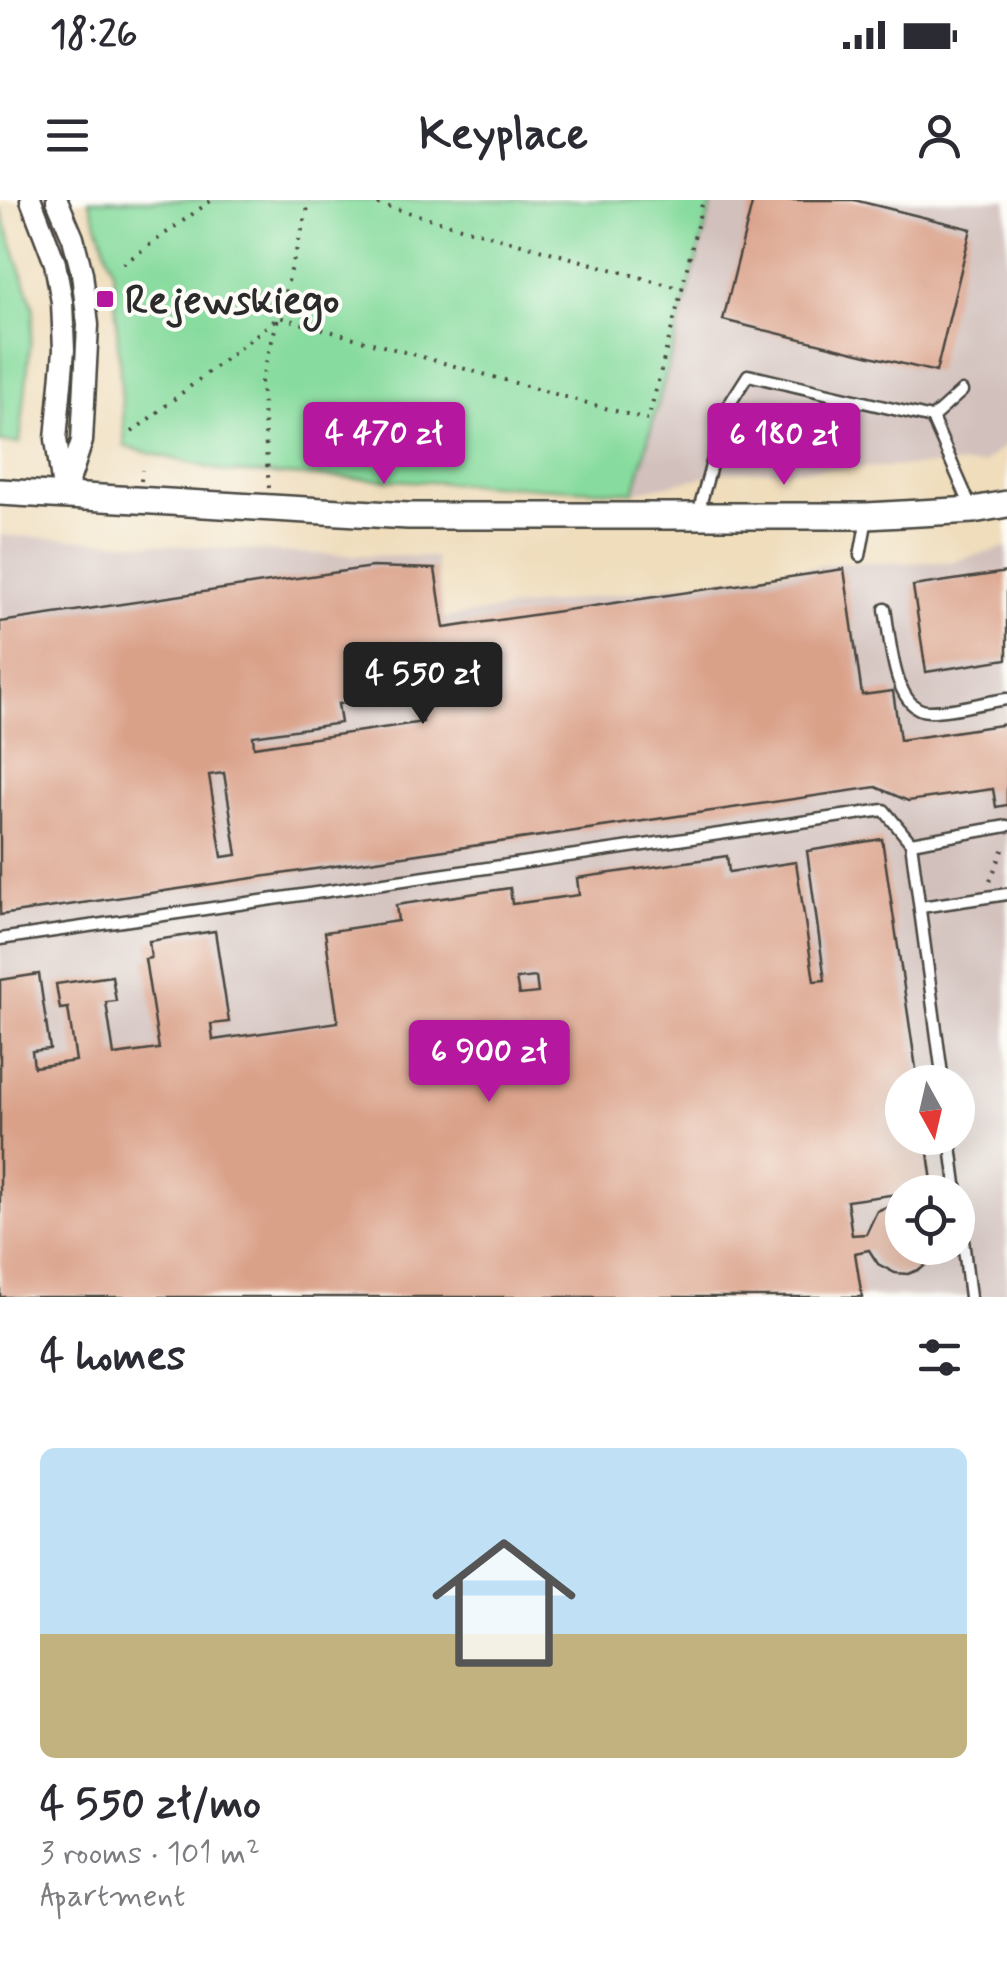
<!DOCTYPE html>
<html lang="en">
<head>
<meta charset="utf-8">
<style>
	:root { --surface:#fff; --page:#f7f7f7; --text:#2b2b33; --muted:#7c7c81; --line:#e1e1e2; --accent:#b5179e }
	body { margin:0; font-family:Mynerve,sans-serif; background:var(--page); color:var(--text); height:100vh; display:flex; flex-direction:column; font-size:38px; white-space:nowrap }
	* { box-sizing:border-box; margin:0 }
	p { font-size:32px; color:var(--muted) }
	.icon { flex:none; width:55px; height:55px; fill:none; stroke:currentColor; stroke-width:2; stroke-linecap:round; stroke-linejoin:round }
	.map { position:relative; height:1097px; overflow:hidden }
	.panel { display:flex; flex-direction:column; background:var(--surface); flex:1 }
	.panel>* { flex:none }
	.needle { width:65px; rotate:172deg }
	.buttons { position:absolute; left:885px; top:865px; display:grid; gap:20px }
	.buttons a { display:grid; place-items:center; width:90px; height:90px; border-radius:50%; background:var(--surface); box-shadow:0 10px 40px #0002; font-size:50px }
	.price { position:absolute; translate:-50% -85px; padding:0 22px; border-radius:10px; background:var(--accent); color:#fff; font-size:32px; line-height:65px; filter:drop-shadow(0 2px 5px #0008) }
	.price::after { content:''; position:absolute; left:50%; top:60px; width:30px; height:22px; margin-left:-15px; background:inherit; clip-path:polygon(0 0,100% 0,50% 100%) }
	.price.current { background:#222; color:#fff }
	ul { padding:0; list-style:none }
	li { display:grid; align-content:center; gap:20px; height:530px; padding:0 40px }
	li+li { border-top:2px solid var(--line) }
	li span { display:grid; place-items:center; height:310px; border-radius:15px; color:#555 }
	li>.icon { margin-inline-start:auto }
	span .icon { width:180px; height:180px; fill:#fffc; stroke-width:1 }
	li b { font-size:42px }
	h2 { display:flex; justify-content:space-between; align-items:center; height:120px; padding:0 40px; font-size:42px }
	.status { display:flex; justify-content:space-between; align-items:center; height:70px; padding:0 50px; background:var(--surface); direction:ltr }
	.status svg { height:28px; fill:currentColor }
	header { display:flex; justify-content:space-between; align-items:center; height:130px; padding:0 40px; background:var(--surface); font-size:45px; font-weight:700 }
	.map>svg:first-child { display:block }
</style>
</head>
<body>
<div class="status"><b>18:26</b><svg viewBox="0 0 49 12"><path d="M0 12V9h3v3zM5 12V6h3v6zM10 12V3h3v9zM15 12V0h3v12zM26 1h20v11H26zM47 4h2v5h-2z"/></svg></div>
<header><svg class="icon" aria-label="menu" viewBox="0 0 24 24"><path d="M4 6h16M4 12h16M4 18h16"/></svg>Keyplace<svg class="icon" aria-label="person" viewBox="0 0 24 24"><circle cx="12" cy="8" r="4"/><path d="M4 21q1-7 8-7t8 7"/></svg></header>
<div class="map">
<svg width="1007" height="1097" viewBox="0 0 1007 1097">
	<rect width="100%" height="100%" fill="#fdfcf7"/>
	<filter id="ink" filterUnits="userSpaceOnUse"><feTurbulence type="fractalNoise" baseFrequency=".01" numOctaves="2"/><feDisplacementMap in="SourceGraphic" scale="20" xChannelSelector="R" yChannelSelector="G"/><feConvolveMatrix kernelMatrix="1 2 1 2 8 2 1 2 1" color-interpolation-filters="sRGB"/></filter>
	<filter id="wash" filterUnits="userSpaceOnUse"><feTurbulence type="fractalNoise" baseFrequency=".0048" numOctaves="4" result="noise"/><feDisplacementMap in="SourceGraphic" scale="40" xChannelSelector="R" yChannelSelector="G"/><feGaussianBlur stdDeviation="2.25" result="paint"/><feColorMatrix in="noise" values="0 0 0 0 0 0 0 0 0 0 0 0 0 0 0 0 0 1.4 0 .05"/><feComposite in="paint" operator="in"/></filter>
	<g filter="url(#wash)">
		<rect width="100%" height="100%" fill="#efddbc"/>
		<!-- industrial -->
		<g fill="#d1c0bc" fill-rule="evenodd">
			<polygon points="713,0 1007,0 1007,244 982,264 728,272 634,292"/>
			<path d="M0,335L314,354L435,357L444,418L841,363L951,362L1007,347V1097H0ZM902,882H958V938H902ZM902,992H958V1048H902Z"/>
		</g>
		<!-- green -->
		<g fill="#87db9e" stroke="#598364" stroke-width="2.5">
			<polygon points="89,0 713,0 634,292 226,272 125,247 113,70"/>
			<polygon points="0,8 34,109 20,243 0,242"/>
		</g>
		<g id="blocks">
			<!-- building -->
			<g fill="#daa189" fill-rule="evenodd">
				<polygon points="753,0 854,0 971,29 936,172 723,120"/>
				<path d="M372,367L435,369L444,428L844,369L862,495L893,491L900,540L1007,524V605L996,607L993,589L908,601L876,587L0,715V422ZM450,468L455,503L422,508L423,522L254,547L253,536L341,523L338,504L435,490L432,470ZM224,573L237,655L222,657L209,575Z"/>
				<polygon points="1007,372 1007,459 926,472 913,386"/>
				<path d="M882,639L918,882H902V938H926L933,989L847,1001L852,1035L866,1034L877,1011L902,1000V1048H925L923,1052L932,1059L921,1069L908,1074L895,1073L878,1064L869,1050L855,1053L862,1097H0V780L39,774L50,849L32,851L34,867L76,861L68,808L60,809L56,784L112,776L116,801L106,802L114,855L159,849L145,759L151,758L149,741L215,731L229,822L211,824L213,840L338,822L325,732L398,721L396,705L510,688L512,704L579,695L577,678L727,656L729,672L796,662L814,781L825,780L807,651ZM536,777L538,793L519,795L516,779Z"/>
			</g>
		</g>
	</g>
	<g filter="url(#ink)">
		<use href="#blocks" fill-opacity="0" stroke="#484641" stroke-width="2.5"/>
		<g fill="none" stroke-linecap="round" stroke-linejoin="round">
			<defs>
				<g id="service">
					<polyline points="932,218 972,309"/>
					<polyline points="932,218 962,191"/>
					<polyline points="702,315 701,302 727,208 748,175 932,218"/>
					<polyline points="860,356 867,318"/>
					<path d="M885,409C890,435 893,510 928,511C953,512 982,502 1007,499"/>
					<polyline points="911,643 1007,626"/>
					<polyline points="921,707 1007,694"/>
					<polyline points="0,739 884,610 911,643 943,882"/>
					<polyline points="950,938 957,992"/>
					<polyline points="958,999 970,1097"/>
				</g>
				<g id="minor">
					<polyline points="31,0 55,63 62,102 64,150 56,239 63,289"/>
					<polyline points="57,0 73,38 82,73 88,125 82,241 64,296"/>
				</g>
				<polyline id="tertiary" points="0,292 408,316 867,316 973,310 1007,304"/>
			</defs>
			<!-- service casing -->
			<use href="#service" stroke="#484641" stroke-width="15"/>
			<!-- minor casing -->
			<use href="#minor" stroke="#484641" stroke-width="25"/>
			<!-- tertiary casing -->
			<use href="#tertiary" stroke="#484641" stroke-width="30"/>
			<!-- path -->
			<g stroke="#484641" stroke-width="4" stroke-dasharray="2.5 8" stroke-linecap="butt">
				<polyline points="123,64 212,0"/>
				<polyline points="682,89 703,0"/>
				<polyline points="132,232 279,117 648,220 682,89 364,0"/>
				<polyline points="141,281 142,270"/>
				<polyline points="269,288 261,181 310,0"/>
				<polyline points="990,681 1006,643"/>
			</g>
			<!-- service -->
			<use href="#service" stroke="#fff" stroke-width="10"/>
			<!-- minor -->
			<use href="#minor" stroke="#fff" stroke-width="20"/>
			<!-- tertiary -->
			<use href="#tertiary" stroke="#fff" stroke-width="25"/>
		</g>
	</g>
	<!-- markers -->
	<rect fill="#b5179e" stroke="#fdfcf7" stroke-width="4" x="95" y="89" width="20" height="20" rx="5"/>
	<g text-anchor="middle" stroke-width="8" stroke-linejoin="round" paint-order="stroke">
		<!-- poi labels -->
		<g font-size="40" font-weight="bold" fill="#2b2b2b" stroke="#fdfcf7" text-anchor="start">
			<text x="125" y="113">Rejewskiego</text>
		</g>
	</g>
</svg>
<div class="buttons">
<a><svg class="needle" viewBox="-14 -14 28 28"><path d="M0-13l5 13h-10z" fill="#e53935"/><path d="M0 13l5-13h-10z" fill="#7c7c81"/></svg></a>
<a><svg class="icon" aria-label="locate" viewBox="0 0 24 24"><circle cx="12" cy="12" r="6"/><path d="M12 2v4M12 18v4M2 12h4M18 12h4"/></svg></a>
</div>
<b class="price" style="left:384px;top:287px">4 470 zł</b>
<b class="price" style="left:784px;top:288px">6 180 zł</b>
<b class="price current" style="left:423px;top:527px">4 550 zł</b>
<b class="price" style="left:489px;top:905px">6 900 zł</b>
</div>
<section class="panel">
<h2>4 homes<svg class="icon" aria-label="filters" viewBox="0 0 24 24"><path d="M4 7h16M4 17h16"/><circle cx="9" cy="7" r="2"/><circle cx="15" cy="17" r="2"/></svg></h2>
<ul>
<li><span style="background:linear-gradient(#bfe0f5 60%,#c2b280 0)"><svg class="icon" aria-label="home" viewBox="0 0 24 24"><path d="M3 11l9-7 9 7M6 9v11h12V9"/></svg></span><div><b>4 550 zł/mo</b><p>3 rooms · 101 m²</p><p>Apartment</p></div></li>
</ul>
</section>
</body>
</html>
